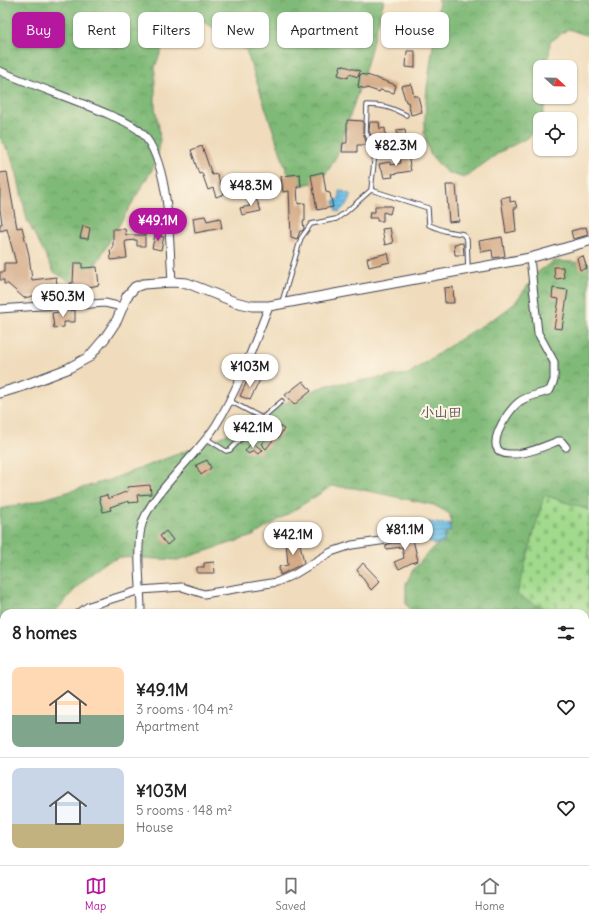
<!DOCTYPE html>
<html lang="en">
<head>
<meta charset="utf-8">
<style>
	:root { --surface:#fff; --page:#f2f2f2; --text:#222; --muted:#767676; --line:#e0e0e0; --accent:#b5179e }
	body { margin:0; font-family:Delius,"Klee One",sans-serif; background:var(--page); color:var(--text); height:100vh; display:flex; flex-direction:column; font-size:15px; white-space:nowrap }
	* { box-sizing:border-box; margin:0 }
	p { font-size:13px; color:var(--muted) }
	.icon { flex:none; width:22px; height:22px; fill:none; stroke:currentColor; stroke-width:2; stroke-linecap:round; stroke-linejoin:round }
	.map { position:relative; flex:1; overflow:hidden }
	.panel { position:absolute; left:0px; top:609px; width:589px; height:256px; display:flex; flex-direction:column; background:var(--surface); border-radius:12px 12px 0 0; box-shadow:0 1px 3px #0004 }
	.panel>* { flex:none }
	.banner { position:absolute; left:12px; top:12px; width:565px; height:36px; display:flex; gap:8px }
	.needle { width:26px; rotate:112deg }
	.tools { position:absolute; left:533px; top:60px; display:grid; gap:8px }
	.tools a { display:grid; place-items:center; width:44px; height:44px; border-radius:8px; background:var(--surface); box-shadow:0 1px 3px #0004; font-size:20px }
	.price { position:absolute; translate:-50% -34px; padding:0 9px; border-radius:14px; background:#fff; color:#222; font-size:13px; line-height:26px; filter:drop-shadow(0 1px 2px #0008) }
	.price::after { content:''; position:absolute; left:50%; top:24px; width:12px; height:9px; margin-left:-6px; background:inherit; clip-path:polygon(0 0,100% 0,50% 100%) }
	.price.on { background:var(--accent); color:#fff }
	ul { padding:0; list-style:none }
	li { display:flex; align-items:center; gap:12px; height:100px; padding:0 12px }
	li+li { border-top:1px solid var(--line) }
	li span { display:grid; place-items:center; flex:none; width:112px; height:80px; border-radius:8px; color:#555 }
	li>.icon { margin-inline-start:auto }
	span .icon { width:48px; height:48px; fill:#fffc; stroke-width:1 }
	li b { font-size:17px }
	h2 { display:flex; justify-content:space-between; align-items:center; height:48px; padding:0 12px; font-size:17px }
	.chip { padding:0 14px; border-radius:8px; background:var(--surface); box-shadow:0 1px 3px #0004; font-size:14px; line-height:36px }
	.chip.on { background:var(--accent); color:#fff }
	.dock { display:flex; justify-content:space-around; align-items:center; height:56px; border-top:1px solid var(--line); background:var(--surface); font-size:11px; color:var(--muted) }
	.dock a { display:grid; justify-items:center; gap:2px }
	.dock .on { color:var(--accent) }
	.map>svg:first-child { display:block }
</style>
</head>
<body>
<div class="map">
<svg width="589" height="865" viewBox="0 0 589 865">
	<defs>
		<pattern id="forest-crowns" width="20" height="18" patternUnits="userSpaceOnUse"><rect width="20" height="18" fill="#80ba78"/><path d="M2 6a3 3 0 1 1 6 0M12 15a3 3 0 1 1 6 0" fill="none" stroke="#689764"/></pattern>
		<pattern id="cemetery-stones" width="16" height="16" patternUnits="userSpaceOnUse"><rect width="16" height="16" fill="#a1da8c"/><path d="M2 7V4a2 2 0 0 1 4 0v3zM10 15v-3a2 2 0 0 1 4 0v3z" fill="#8abb7a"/></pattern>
		<pattern id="water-rules" width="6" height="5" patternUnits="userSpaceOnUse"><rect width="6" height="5" fill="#68bee5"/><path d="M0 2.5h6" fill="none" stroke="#559abb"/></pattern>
	</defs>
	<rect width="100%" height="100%" fill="#fcf5e5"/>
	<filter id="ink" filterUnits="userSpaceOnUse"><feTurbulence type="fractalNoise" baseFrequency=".025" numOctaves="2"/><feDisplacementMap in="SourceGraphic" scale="8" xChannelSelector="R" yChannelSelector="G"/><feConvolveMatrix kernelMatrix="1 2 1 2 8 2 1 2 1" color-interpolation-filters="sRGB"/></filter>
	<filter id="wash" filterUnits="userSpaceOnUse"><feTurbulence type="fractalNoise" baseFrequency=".012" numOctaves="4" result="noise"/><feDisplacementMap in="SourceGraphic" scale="16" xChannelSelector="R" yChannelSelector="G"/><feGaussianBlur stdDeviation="0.9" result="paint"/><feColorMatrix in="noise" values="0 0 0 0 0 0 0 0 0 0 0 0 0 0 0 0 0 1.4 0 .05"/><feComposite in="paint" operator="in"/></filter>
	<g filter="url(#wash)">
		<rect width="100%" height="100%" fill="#f0dcbc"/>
		<!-- forest -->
		<g fill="url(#forest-crowns)" stroke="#516e5a">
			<polygon points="0,0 384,0 364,74 337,155 328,171 318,182 302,185 287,172 246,50 229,38 196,17 180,19 162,49 155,67 155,107 159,127 160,143 157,161 96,264 84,280 69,281 54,272 27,220 17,174 10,154 0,138"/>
			<polygon points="438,0 589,0 589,36 568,29 550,42 548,67 540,67 540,97 546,97 546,98 543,114 529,137 500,152 464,178 446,172 436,161 430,154 424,133 427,88 439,2"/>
			<polygon points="554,261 589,263 589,865 263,865 265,861 585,861 585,613 413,613 406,604 406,584 413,570 428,553 444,539 451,524 450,514 434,505 354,488 332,486 253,536 178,560 121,557 104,563 78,586 54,613 4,613 4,660 0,662 0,509 33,502 109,480 212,441 253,422 297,396 328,385 408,374 469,333 501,314 514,304 538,272"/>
			<polygon points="0,836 4,836 4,861 104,861 107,865 0,865"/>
		</g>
		<!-- cemetery -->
		<polygon fill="url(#cemetery-stones)" stroke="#627e64" points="544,495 589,510 589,621 585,621 585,613 553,613 517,595"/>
		<!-- water -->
		<g fill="url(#water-rules)" stroke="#457090">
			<polygon points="342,190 344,192 350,194 350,201 339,212 336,211 334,201 340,198 339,191"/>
			<path d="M429,522C437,523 441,525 449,523L451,531L445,532L444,542L433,545L425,537L423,526Z"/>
		</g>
		<g id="blocks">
			<!-- building -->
			<g fill="#d4aa87">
				<polygon points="407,51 415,51 415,68 406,67"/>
				<polygon points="341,65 360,71 358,77 349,74 348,78 338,75"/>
				<polygon points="360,74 370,76 396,85 394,93 380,90 379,92 367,88 367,89 358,87"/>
				<polygon points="411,84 414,96 418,96 422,112 411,115 408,102 406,102 401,86"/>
				<polygon points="347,120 363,121 363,132 367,145 357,145 357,152 342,152 343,143 347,143"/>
				<polygon points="370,122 379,122 380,129 385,128 386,139 373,140 369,131"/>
				<polygon points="405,129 406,139 398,141 397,130"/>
				<polygon points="202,146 212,175 217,174 224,194 216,197 213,188 208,190 202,173 199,174 191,150"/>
				<polygon points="408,155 411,171 392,174 393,177 384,178 382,169 380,169 379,164 390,162 391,165 401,163 400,156"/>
				<polygon points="7,172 17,228 22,227 29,255 32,280 56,277 59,299 47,300 46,293 24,298 8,284 4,284 4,280 0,280 0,272 4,272 4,263 16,263 7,229 0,231 0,224 2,224 0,209 0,173"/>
				<polygon points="323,172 326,192 330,193 333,207 317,210 311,175"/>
				<polygon points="300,174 301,187 297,187 298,204 305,203 305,221 303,221 304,229 302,231 300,231 297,239 291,237 289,191 283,192 281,176"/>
				<polygon points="446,185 456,185 459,221 449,222"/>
				<polygon points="254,195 259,205 261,211 242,215 240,208 250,206 247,199"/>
				<polygon points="510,196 510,202 515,201 517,208 514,208 516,231 506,233 501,198"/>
				<polygon points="375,206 392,206 390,214 383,212 383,221 377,221 377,218 369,218 370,212 375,212"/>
				<polygon points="205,216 207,221 220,218 222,228 195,233 193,218"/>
				<polygon points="83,226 90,228 88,239 80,238"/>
				<polygon points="586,227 588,235 573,239 571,231"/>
				<polygon points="390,228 393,243 385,245 382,229"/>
				<polygon points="113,229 125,229 126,235 145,235 145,246 137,246 137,240 126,241 125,243 127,258 111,260 110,250 113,249"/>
				<polygon points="155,235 164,237 161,250 152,248"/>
				<polygon points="502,237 505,256 493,258 492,250 481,252 479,241"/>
				<polygon points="463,243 464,255 455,255 454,244"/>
				<polygon points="388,253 390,262 369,267 367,258"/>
				<polygon points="583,256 587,268 580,270 577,258"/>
				<polygon points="74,263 82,263 82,268 97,267 99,285 84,288 84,298 71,299 70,283 73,283"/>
				<polygon points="554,267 563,267 564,278 555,279"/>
				<polygon points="453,287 454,303 445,303 444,288"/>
				<polygon points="553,288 568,290 562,329 554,328 559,299 552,298"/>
				<polygon points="75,310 75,322 64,322 64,327 54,328 52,313"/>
				<polygon points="250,375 260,380 250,400 240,396"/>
				<polygon points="303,381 311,391 294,405 285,395"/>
				<polygon points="233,419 243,423 237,436 226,431"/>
				<polygon points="276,424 284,429 278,438 276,436 266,449 261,444 271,432"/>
				<polygon points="252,442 262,450 258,454 253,450 249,454 245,451"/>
				<polygon points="207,460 211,468 201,475 196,465"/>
				<polygon points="150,485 151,494 137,495 138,502 129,503 129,501 110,507 111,510 103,512 99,497 107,495 108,499 128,491 127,487"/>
				<polygon points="166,531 173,540 167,545 160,536"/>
				<polygon points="412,535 418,561 411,563 399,569 394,562 404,558 402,547 386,549 386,545 391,543 401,543 400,539"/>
				<polygon points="299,539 304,563 280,575 279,567 288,565 286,542"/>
				<polygon points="214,562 215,573 197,573 197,567 204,567 204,563"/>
				<polygon points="363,563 380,581 371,590 357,570"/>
			</g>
		</g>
	</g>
	<g filter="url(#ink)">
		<use href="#blocks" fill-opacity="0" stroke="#413e4e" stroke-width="1"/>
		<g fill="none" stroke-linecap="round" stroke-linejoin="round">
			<defs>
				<g id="service">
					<polyline points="371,190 428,208 429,225 445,231 463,234 467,240 468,269"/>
					<path d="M282,302L301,238L311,224L336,219L346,212L371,190L375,153L366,132L367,105C384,105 392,108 406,115"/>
					<polyline points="230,401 262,418"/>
					<polyline points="207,439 226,451 230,450 254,425 282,401"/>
				</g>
				<g id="minor">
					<path d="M0,71C36,87 74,99 110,115C121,120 133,124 142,133C171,164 169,241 172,282"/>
					<path d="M530,258L538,333L554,362V380L550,390C540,395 528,395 519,402C507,411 479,454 510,454C525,455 545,446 558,441H561L566,447"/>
					<polyline points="0,309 40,306 78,305 105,303 122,307"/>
					<polyline points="78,613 89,606 141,590 182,587 204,594 277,582 295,574 331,552 352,545 387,540"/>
					<path d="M141,613C141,585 136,555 141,528C148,495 197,456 216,425C239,388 253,346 269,306"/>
					<polyline points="0,655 4,652"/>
					<polyline points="485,861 487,865"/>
				</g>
				<polyline id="tertiary" points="0,393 20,387 67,369 89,357 105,338 117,320 127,296 135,287 143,284 172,282 187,283 235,302 252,306 269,306 530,258 589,241"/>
			</defs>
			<!-- service casing -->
			<use href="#service" stroke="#413e4e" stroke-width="5.5"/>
			<!-- minor casing -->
			<use href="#minor" stroke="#413e4e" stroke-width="9"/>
			<!-- tertiary casing -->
			<use href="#tertiary" stroke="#413e4e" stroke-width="11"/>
			<!-- service -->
			<use href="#service" stroke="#fff" stroke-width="3.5"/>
			<!-- minor -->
			<use href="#minor" stroke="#fff" stroke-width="7"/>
			<!-- tertiary -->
			<use href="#tertiary" stroke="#fff" stroke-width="9"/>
		</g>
	</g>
	<g text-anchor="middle" stroke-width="4" stroke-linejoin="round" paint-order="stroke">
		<!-- quarter labels -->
		<g font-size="14" font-weight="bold" fill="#605256" stroke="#fcf5e5">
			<text x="441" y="417">小山田</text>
		</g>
	</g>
</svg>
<div class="tools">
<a><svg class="needle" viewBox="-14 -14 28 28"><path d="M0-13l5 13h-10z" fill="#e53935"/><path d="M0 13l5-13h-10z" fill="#767676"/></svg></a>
<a><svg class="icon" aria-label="locate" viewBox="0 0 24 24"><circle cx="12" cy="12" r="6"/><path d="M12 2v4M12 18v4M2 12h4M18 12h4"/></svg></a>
</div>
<b class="price" style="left:396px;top:167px">¥82.3M</b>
<b class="price" style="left:251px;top:207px">¥48.3M</b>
<b class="price on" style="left:158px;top:242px">¥49.1M</b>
<b class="price" style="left:63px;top:318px">¥50.3M</b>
<b class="price" style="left:250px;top:388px">¥103M</b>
<b class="price" style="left:253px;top:449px">¥42.1M</b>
<b class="price" style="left:405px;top:551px">¥81.1M</b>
<b class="price" style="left:293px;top:556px">¥42.1M</b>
<div class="banner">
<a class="chip on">Buy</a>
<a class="chip">Rent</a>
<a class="chip">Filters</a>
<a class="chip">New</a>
<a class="chip">Apartment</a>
<a class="chip">House</a>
</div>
<section class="panel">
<h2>8 homes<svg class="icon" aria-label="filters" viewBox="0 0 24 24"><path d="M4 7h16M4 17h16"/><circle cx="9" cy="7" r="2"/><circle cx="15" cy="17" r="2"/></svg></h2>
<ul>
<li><span style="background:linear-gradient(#ffd9b3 60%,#7fa58c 0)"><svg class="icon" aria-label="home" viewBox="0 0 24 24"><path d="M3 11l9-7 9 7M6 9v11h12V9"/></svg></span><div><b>¥49.1M</b><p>3 rooms · 104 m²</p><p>Apartment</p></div><svg class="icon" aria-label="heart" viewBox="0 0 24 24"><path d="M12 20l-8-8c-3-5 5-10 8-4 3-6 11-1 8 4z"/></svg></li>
<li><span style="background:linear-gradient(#c9d6e8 70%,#c2b280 0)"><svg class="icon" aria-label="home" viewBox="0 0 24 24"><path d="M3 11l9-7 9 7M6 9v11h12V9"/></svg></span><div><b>¥103M</b><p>5 rooms · 148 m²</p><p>House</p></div><svg class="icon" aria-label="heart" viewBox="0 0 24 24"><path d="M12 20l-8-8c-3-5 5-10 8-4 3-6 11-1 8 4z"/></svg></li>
</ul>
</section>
</div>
<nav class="dock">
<a class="on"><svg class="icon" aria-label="map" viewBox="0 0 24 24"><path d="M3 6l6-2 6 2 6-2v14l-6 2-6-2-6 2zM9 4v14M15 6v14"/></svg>Map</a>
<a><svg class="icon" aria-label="saved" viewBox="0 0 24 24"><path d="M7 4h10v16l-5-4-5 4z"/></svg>Saved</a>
<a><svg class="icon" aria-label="home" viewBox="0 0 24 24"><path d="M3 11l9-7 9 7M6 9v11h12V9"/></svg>Home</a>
</nav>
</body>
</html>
